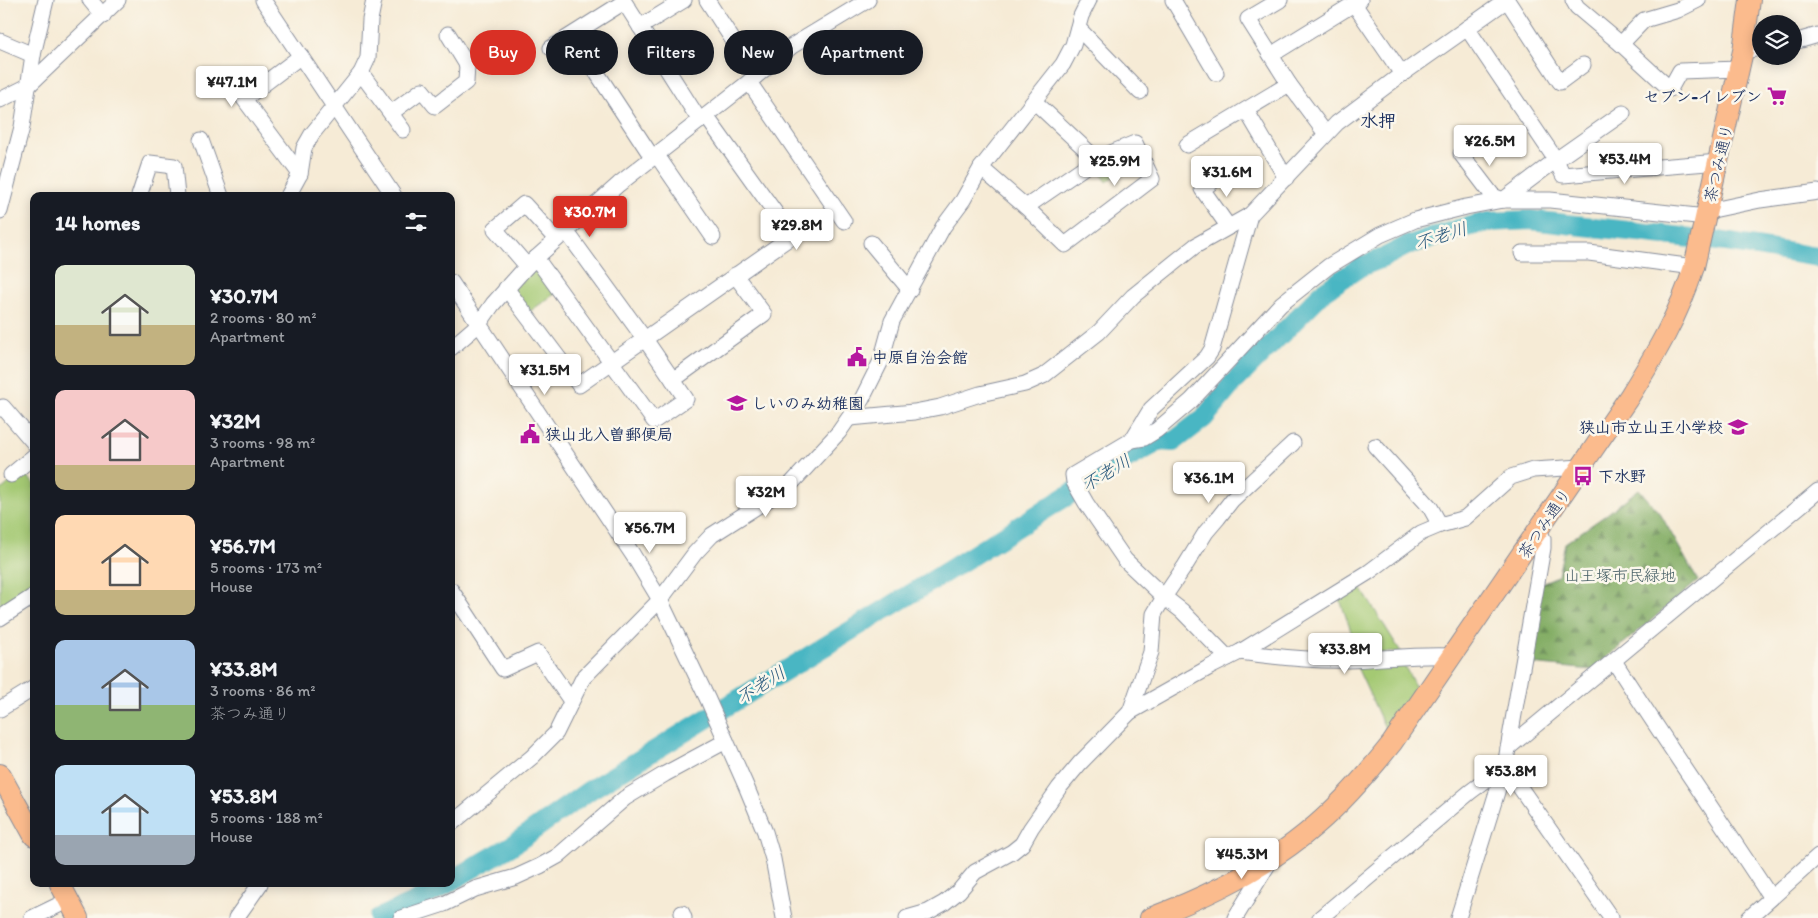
<!DOCTYPE html>
<html lang="en">
<head>
<meta charset="utf-8">
<style>
	:root { --surface:#171b24; --page:#242831; --text:#f1f3f6; --muted:#9ea1a6; --accent:#d93025 }
	body { margin:0; font-family:Itim,"Klee One",sans-serif; background:var(--page); color:var(--text); height:100vh; display:flex; flex-direction:column; font-size:19px; white-space:nowrap }
	* { box-sizing:border-box; margin:0 }
	p { font-size:16px; color:var(--muted) }
	.icon { flex:none; width:28px; height:28px; fill:none; stroke:currentColor; stroke-width:2; stroke-linecap:round; stroke-linejoin:round }
	.map { position:relative; flex:1; overflow:hidden }
	.drawer { position:absolute; left:30px; top:192px; width:425px; height:695px; display:flex; flex-direction:column; background:var(--surface); border-radius:10px; box-shadow:0 2px 12px #0003 }
	.drawer>* { flex:none }
	.hud { position:absolute; left:470px; top:30px; width:475px; height:45px; display:flex; gap:10px }
	.buttons { position:absolute; left:1752px; top:15px; display:grid; gap:10px }
	.buttons a { display:grid; place-items:center; width:50px; height:50px; border-radius:50%; background:var(--surface); box-shadow:0 2px 12px #0003; font-size:25px }
	.price { position:absolute; translate:-50% -42px; padding:0 11px; border-radius:5px; background:#fff; color:#222; font-size:16px; line-height:32px; filter:drop-shadow(0 1px 2px #0008) }
	.price::after { content:''; position:absolute; left:50%; top:30px; width:15px; height:11px; margin-left:-8px; background:inherit; clip-path:polygon(0 0,100% 0,50% 100%) }
	.price.active { background:var(--accent); color:#fff }
	ul { padding:0; list-style:none }
	li { display:flex; align-items:center; gap:15px; height:125px; padding:0 25px }
	li span { display:grid; place-items:center; flex:none; width:140px; height:100px; border-radius:10px; color:#555 }
	li>.icon { margin-inline-start:auto }
	span .icon { width:60px; height:60px; fill:#fffc; stroke-width:1 }
	li b { font-size:21px }
	h2 { display:flex; justify-content:space-between; align-items:center; height:60px; padding:0 25px; font-size:21px }
	.chip { padding:0 18px; border-radius:22px; background:var(--surface); box-shadow:0 2px 12px #0003; font-size:18px; line-height:45px }
	.chip.active { background:var(--accent); color:#fff }
	.map>svg:first-child { display:block }
</style>
</head>
<body>
<div class="map">
<svg width="1818" height="918" viewBox="0 0 1818 918">
	<defs>
		<pattern id="forest-firs" width="22" height="20" patternUnits="userSpaceOnUse" patternTransform="scale(1.25)"><rect width="22" height="20" fill="#83ad65"/><path d="M5 1l3.5 6h-7zM16 11l3.5 6h-7z" fill="#6a8d56"/></pattern>
	</defs>
	<rect width="100%" height="100%" fill="#fbf7ec"/>
	<filter id="ink" filterUnits="userSpaceOnUse"><feTurbulence type="fractalNoise" baseFrequency=".02" numOctaves="2"/><feDisplacementMap in="SourceGraphic" scale="10" xChannelSelector="R" yChannelSelector="G"/><feConvolveMatrix kernelMatrix="1 2 1 2 8 2 1 2 1" color-interpolation-filters="sRGB"/></filter>
	<filter id="wash" filterUnits="userSpaceOnUse"><feTurbulence type="fractalNoise" baseFrequency=".0096" numOctaves="4" result="noise"/><feDisplacementMap in="SourceGraphic" scale="20" xChannelSelector="R" yChannelSelector="G"/><feGaussianBlur stdDeviation="1.12" result="paint"/><feColorMatrix in="noise" values="0 0 0 0 0 0 0 0 0 0 0 0 0 0 0 0 0 1.4 0 .05"/><feComposite in="paint" operator="in"/></filter>
	<g filter="url(#wash)">
		<rect width="100%" height="100%" fill="#f6ebd6"/>
		<!-- green -->
		<g fill="#a4c973" stroke="#607c68">
			<polygon points="1131,150 1137,159 1107,182 1094,164"/>
			<polygon points="537,267 556,293 529,312 512,289"/>
			<polygon points="23,471 34,484 34,590 0,611 0,491"/>
			<polygon points="1359,585 1401,652 1359,654 1339,597"/>
			<polygon points="1401,659 1417,690 1389,731 1386,730 1356,665"/>
		</g>
		<!-- forest -->
		<polygon fill="url(#forest-firs)" stroke="#4f6e62" points="1639,489 1661,515 1698,581 1592,670 1530,664 1541,583 1558,576 1565,543 1603,517"/>
		<g fill="none" stroke-linecap="round" stroke-linejoin="round">
			<!-- river -->
			<g stroke="#48b6c3" stroke-width="20">
				<polyline points="451,881 511,846 590,790 922,587 1118,464 1160,441 1173,442 1204,418 1233,383 1323,292 1360,267 1383,258 1406,246 1458,229 1488,222 1530,220 1719,241 1818,257"/>
				<polyline points="379,918 413,903 447,884"/>
			</g>
		</g>
	</g>
	<g filter="url(#ink)">
		<g fill="none" stroke-linecap="round" stroke-linejoin="round">
			<defs>
				<g id="minor">
					<polyline points="90,0 103,16"/>
					<polyline points="263,0 394,196"/>
					<polyline points="623,0 700,121"/>
					<polyline points="707,0 756,76"/>
					<polyline points="1173,0 1216,73"/>
					<polyline points="1280,0 1248,19 1289,84 1326,134"/>
					<polyline points="1507,0 1560,82 1583,65"/>
					<polyline points="1573,0 1577,7 1621,44 1670,89 1680,71 1739,69"/>
					<polyline points="1354,4 1402,74"/>
					<polyline points="640,27 684,0"/>
					<polyline points="1078,28 1140,92"/>
					<polyline points="1467,28 1556,160 1623,113"/>
					<polyline points="0,41 33,55"/>
					<polyline points="1794,42 1818,35"/>
					<polyline points="1621,44 1644,20 1678,10 1698,0"/>
					<polyline points="551,48 624,2"/>
					<polyline points="1743,51 1761,48"/>
					<polyline points="1271,55 1360,0"/>
					<polyline points="593,67 652,157"/>
					<polyline points="361,73 403,130"/>
					<polyline points="749,82 844,221"/>
					<polyline points="0,100 28,86 118,0"/>
					<polyline points="1246,110 1286,178"/>
					<polyline points="391,113 422,90 435,106 466,82 467,65 448,34"/>
					<polyline points="201,140 221,196"/>
					<polyline points="1187,145 1289,84"/>
					<polyline points="656,154 713,237"/>
					<polyline points="1461,154 1493,196 1503,200"/>
					<polyline points="981,168 1026,207 1065,245 1152,179 1135,143 1096,159 1035,102"/>
					<polyline points="300,174 244,99 301,56"/>
					<polyline points="139,196 150,163 174,166 177,196"/>
					<polyline points="288,196 300,174 304,148 312,134 361,73 368,58 370,20 374,0"/>
					<polyline points="1503,200 1556,160 1563,175 1719,162"/>
					<polyline points="1026,207 1096,159"/>
					<polyline points="0,211 22,127 33,55 46,0"/>
					<polyline points="1708,211 1760,200 1818,192"/>
					<polyline points="1228,226 1202,189 1229,170"/>
					<polyline points="871,243 910,290"/>
					<polyline points="1522,253 1589,253 1694,267"/>
					<polyline points="536,258 654,421 686,399 649,345 566,231"/>
					<polyline points="527,266 495,229 524,204 556,239"/>
					<polyline points="451,282 633,555 660,600 708,700 746,786 765,832 773,859 784,918"/>
					<polyline points="506,288 579,385 792,236 706,116"/>
					<polyline points="451,348 479,324 493,304 527,266 619,184 749,82 792,46 868,0"/>
					<polyline points="673,380 764,314 735,275"/>
					<polyline points="0,409 3,407 34,443"/>
					<polyline points="850,418 914,412 940,407 980,394 1025,384 1043,376 1099,332 1133,296 1195,246 1250,215 1337,123 1402,74 1507,0"/>
					<polyline points="1132,440 1144,438 1157,430 1191,401 1281,304 1329,266 1380,235 1415,220 1466,207 1503,200 1550,200 1706,217"/>
					<polyline points="1375,446 1430,507 1440,525"/>
					<polyline points="11,475 34,456"/>
					<polyline points="451,590 503,669 538,653 571,701"/>
					<polyline points="0,618 34,596"/>
					<path d="M1240,652C1276,657 1312,661 1348,660C1383,659 1418,654 1453,656"/>
					<polyline points="1228,658 1182,611 1164,597 1125,560 1086,503 1074,482 1073,475 1132,440 1151,409 1207,357 1212,349 1250,215"/>
					<path d="M1614,661C1665,741 1719,818 1771,898"/>
					<polyline points="0,709 34,688"/>
					<polyline points="1130,712 1151,652 1154,614 1164,597 1185,566 1206,532 1218,518 1232,500 1293,443"/>
					<polyline points="1508,748 1818,491"/>
					<polyline points="451,824 532,757 556,733 583,678 660,600 695,553 712,535 789,486 839,432 862,399 881,361 892,321 943,227 963,200 981,168 1063,64 1073,45 1081,16 1089,0"/>
					<polyline points="682,913 684,918"/>
					<polyline points="32,918 69,900"/>
					<polyline points="236,918 260,884"/>
					<polyline points="401,918 444,904 475,889 516,877 540,866 558,856 625,798 665,774 726,741"/>
					<polyline points="907,918 928,912 944,903 959,891 975,872 1012,852 1022,844 1031,828 1059,788 1080,763 1130,712 1210,667 1240,652 1369,572 1421,533 1440,525 1465,518 1511,477 1533,470 1581,467"/>
					<polyline points="1235,918 1272,858"/>
					<polyline points="1320,918 1470,792 1505,766 1611,918"/>
					<polyline points="1458,918 1505,766 1543,548 1543,539 1539,529"/>
					<polyline points="1749,918 1818,856"/>
				</g>
				<g id="major">
					<polyline points="0,774 34,836"/>
					<polyline points="60,884 78,918"/>
					<path d="M1150,918C1209,896 1268,867 1316,825C1344,801 1369,772 1392,743L1629,397C1655,355 1679,315 1694,267L1743,51L1750,0"/>
				</g>
			</defs>
			<!-- minor casing -->
			<use href="#minor" stroke="#888d9a" stroke-width="17"/>
			<!-- major casing -->
			<use href="#major" stroke="#888d9a" stroke-width="22"/>
			<!-- minor -->
			<use href="#minor" stroke="#fff" stroke-width="15"/>
			<!-- major -->
			<use href="#major" stroke="#fbbb8d" stroke-width="20"/>
		</g>
	</g>
	<!-- icons -->
	<defs>
		<symbol id="supermarket-bare" viewBox="-9 -9 18 18"><path d="M-6-5.5h2.5l.6 2H6L4.5 2H-2.5L-4.4-4H-6ZM-1.5 3.2a1.3 1.3 0 1 0 .1 0ZM3 3.2a1.3 1.3 0 1 0 .1 0Z" fill="#b5179e" stroke="#fbf7ec" stroke-width="2.5" paint-order="stroke"/></symbol>
		<symbol id="civic-bare" viewBox="-9 -9 18 18"><path d="M-.6-6.5H3V-4.5H.6V-3L4-1V1h2V6H-6V1h2V-1L-.6-3ZM-1.2 2.5V6h2.4V2.5Z" fill="#b5179e" stroke="#fbf7ec" stroke-width="2.5" paint-order="stroke"/></symbol>
		<symbol id="school-bare" viewBox="-9 -9 18 18"><path d="M0-5L7-2L0 1L-7-2ZM-4 1L0 2.5L4 1V4Q0 6-4 4Z" fill="#b5179e" stroke="#fbf7ec" stroke-width="2.5" paint-order="stroke"/></symbol>
		<symbol id="bus-bare" viewBox="-9 -9 18 18"><path d="M-5-6H5V4H4V6H2V4H-2V6H-4V4H-5ZM-3.5-4V0h7V-4ZM-3.5 1.2v1.5H-2V1.2ZM2 1.2v1.5H3.5V1.2Z" fill="#b5179e" stroke="#fbf7ec" stroke-width="2.5" paint-order="stroke"/></symbol>
	</defs>
	<g fill-rule="evenodd">
		<use href="#supermarket-bare" x="1763" y="82" width="28" height="28"/>
		<use href="#civic-bare" x="843" y="343" width="28" height="28"/>
		<use href="#school-bare" x="723" y="389" width="28" height="28"/>
		<use href="#school-bare" x="1724" y="413" width="28" height="28"/>
		<use href="#civic-bare" x="516" y="420" width="28" height="28"/>
		<use href="#bus-bare" x="1569" y="462" width="28" height="28"/>
	</g>
	<g text-anchor="middle" stroke-width="5" stroke-linejoin="round" paint-order="stroke">
		<!-- poi labels -->
		<g font-size="16" font-weight="bold" fill="#1b2f5e" stroke="#fbf7ec" text-anchor="start">
			<text x="1762" y="102" text-anchor="end">セブン-イレブン</text>
			<text x="872" y="363">中原自治会館</text>
			<text x="752" y="409">しいのみ幼稚園</text>
			<text x="1723" y="433" text-anchor="end">狭山市立山王小学校</text>
			<text x="545" y="440">狭山北入曽郵便局</text>
			<text x="1598" y="482">下水野</text>
		</g>
		<!-- street labels -->
		<g font-size="16" fill="#1b2f5e" stroke="#fbf7ec">
			<text transform="translate(1718 163) rotate(-77)" y="6">茶つみ通り</text>
			<text transform="translate(1544 523) rotate(-56)" y="6">茶つみ通り</text>
		</g>
		<!-- park labels -->
		<g font-size="16" fill="#445d64" stroke="#fbf7ec">
			<text x="1620" y="581">山王塚市民緑地</text>
		</g>
		<!-- neighbourhood labels -->
		<g font-size="18" font-weight="bold" fill="#1b2f5e" stroke="#fbf7ec">
			<text x="1378" y="127">水押</text>
		</g>
		<!-- water labels -->
		<g font-size="18" font-style="italic" fill="#28587c" stroke="#fbf7ec">
			<text transform="translate(1441 236) rotate(-17)" y="6">不老川</text>
			<text transform="translate(1106 473) rotate(-31)" y="6">不老川</text>
			<text transform="translate(761 685) rotate(-32)" y="6">不老川</text>
		</g>
	</g>
</svg>
<div class="buttons">
<a><svg class="icon" aria-label="layers" viewBox="0 0 24 24"><path d="M12 4l9 5-9 5-9-5zM3 14l9 5 9-5"/></svg></a>
</div>
<b class="price" style="left:232px;top:108px">¥47.1M</b>
<b class="price" style="left:1490px;top:167px">¥26.5M</b>
<b class="price" style="left:1625px;top:185px">¥53.4M</b>
<b class="price" style="left:1115px;top:187px">¥25.9M</b>
<b class="price" style="left:1227px;top:198px">¥31.6M</b>
<b class="price active" style="left:590px;top:238px">¥30.7M</b>
<b class="price" style="left:797px;top:251px">¥29.8M</b>
<b class="price" style="left:545px;top:396px">¥31.5M</b>
<b class="price" style="left:1209px;top:504px">¥36.1M</b>
<b class="price" style="left:766px;top:518px">¥32M</b>
<b class="price" style="left:650px;top:554px">¥56.7M</b>
<b class="price" style="left:1345px;top:675px">¥33.8M</b>
<b class="price" style="left:1511px;top:797px">¥53.8M</b>
<b class="price" style="left:1242px;top:880px">¥45.3M</b>
<div class="hud">
<a class="chip active">Buy</a>
<a class="chip">Rent</a>
<a class="chip">Filters</a>
<a class="chip">New</a>
<a class="chip">Apartment</a>
</div>
<section class="drawer">
<h2>14 homes<svg class="icon" aria-label="filters" viewBox="0 0 24 24"><path d="M4 7h16M4 17h16"/><circle cx="9" cy="7" r="2"/><circle cx="15" cy="17" r="2"/></svg></h2>
<ul>
<li><span style="background:linear-gradient(#dfe7d0 60%,#c2b280 0)"><svg class="icon" aria-label="home" viewBox="0 0 24 24"><path d="M3 11l9-7 9 7M6 9v11h12V9"/></svg></span><div><b>¥30.7M</b><p>2 rooms · 80 m²</p><p>Apartment</p></div></li>
<li><span style="background:linear-gradient(#f6c9c9 75%,#c2b280 0)"><svg class="icon" aria-label="home" viewBox="0 0 24 24"><path d="M3 11l9-7 9 7M6 9v11h12V9"/></svg></span><div><b>¥32M</b><p>3 rooms · 98 m²</p><p>Apartment</p></div></li>
<li><span style="background:linear-gradient(#ffd9b3 75%,#c2b280 0)"><svg class="icon" aria-label="home" viewBox="0 0 24 24"><path d="M3 11l9-7 9 7M6 9v11h12V9"/></svg></span><div><b>¥56.7M</b><p>5 rooms · 173 m²</p><p>House</p></div></li>
<li><span style="background:linear-gradient(#a9c7e8 65%,#8fb573 0)"><svg class="icon" aria-label="home" viewBox="0 0 24 24"><path d="M3 11l9-7 9 7M6 9v11h12V9"/></svg></span><div><b>¥33.8M</b><p>3 rooms · 86 m²</p><p>茶つみ通り</p></div></li>
<li><span style="background:linear-gradient(#bfe0f5 70%,#9aa5b1 0)"><svg class="icon" aria-label="home" viewBox="0 0 24 24"><path d="M3 11l9-7 9 7M6 9v11h12V9"/></svg></span><div><b>¥53.8M</b><p>5 rooms · 188 m²</p><p>House</p></div></li>
</ul>
</section>
</div>
</body>
</html>
